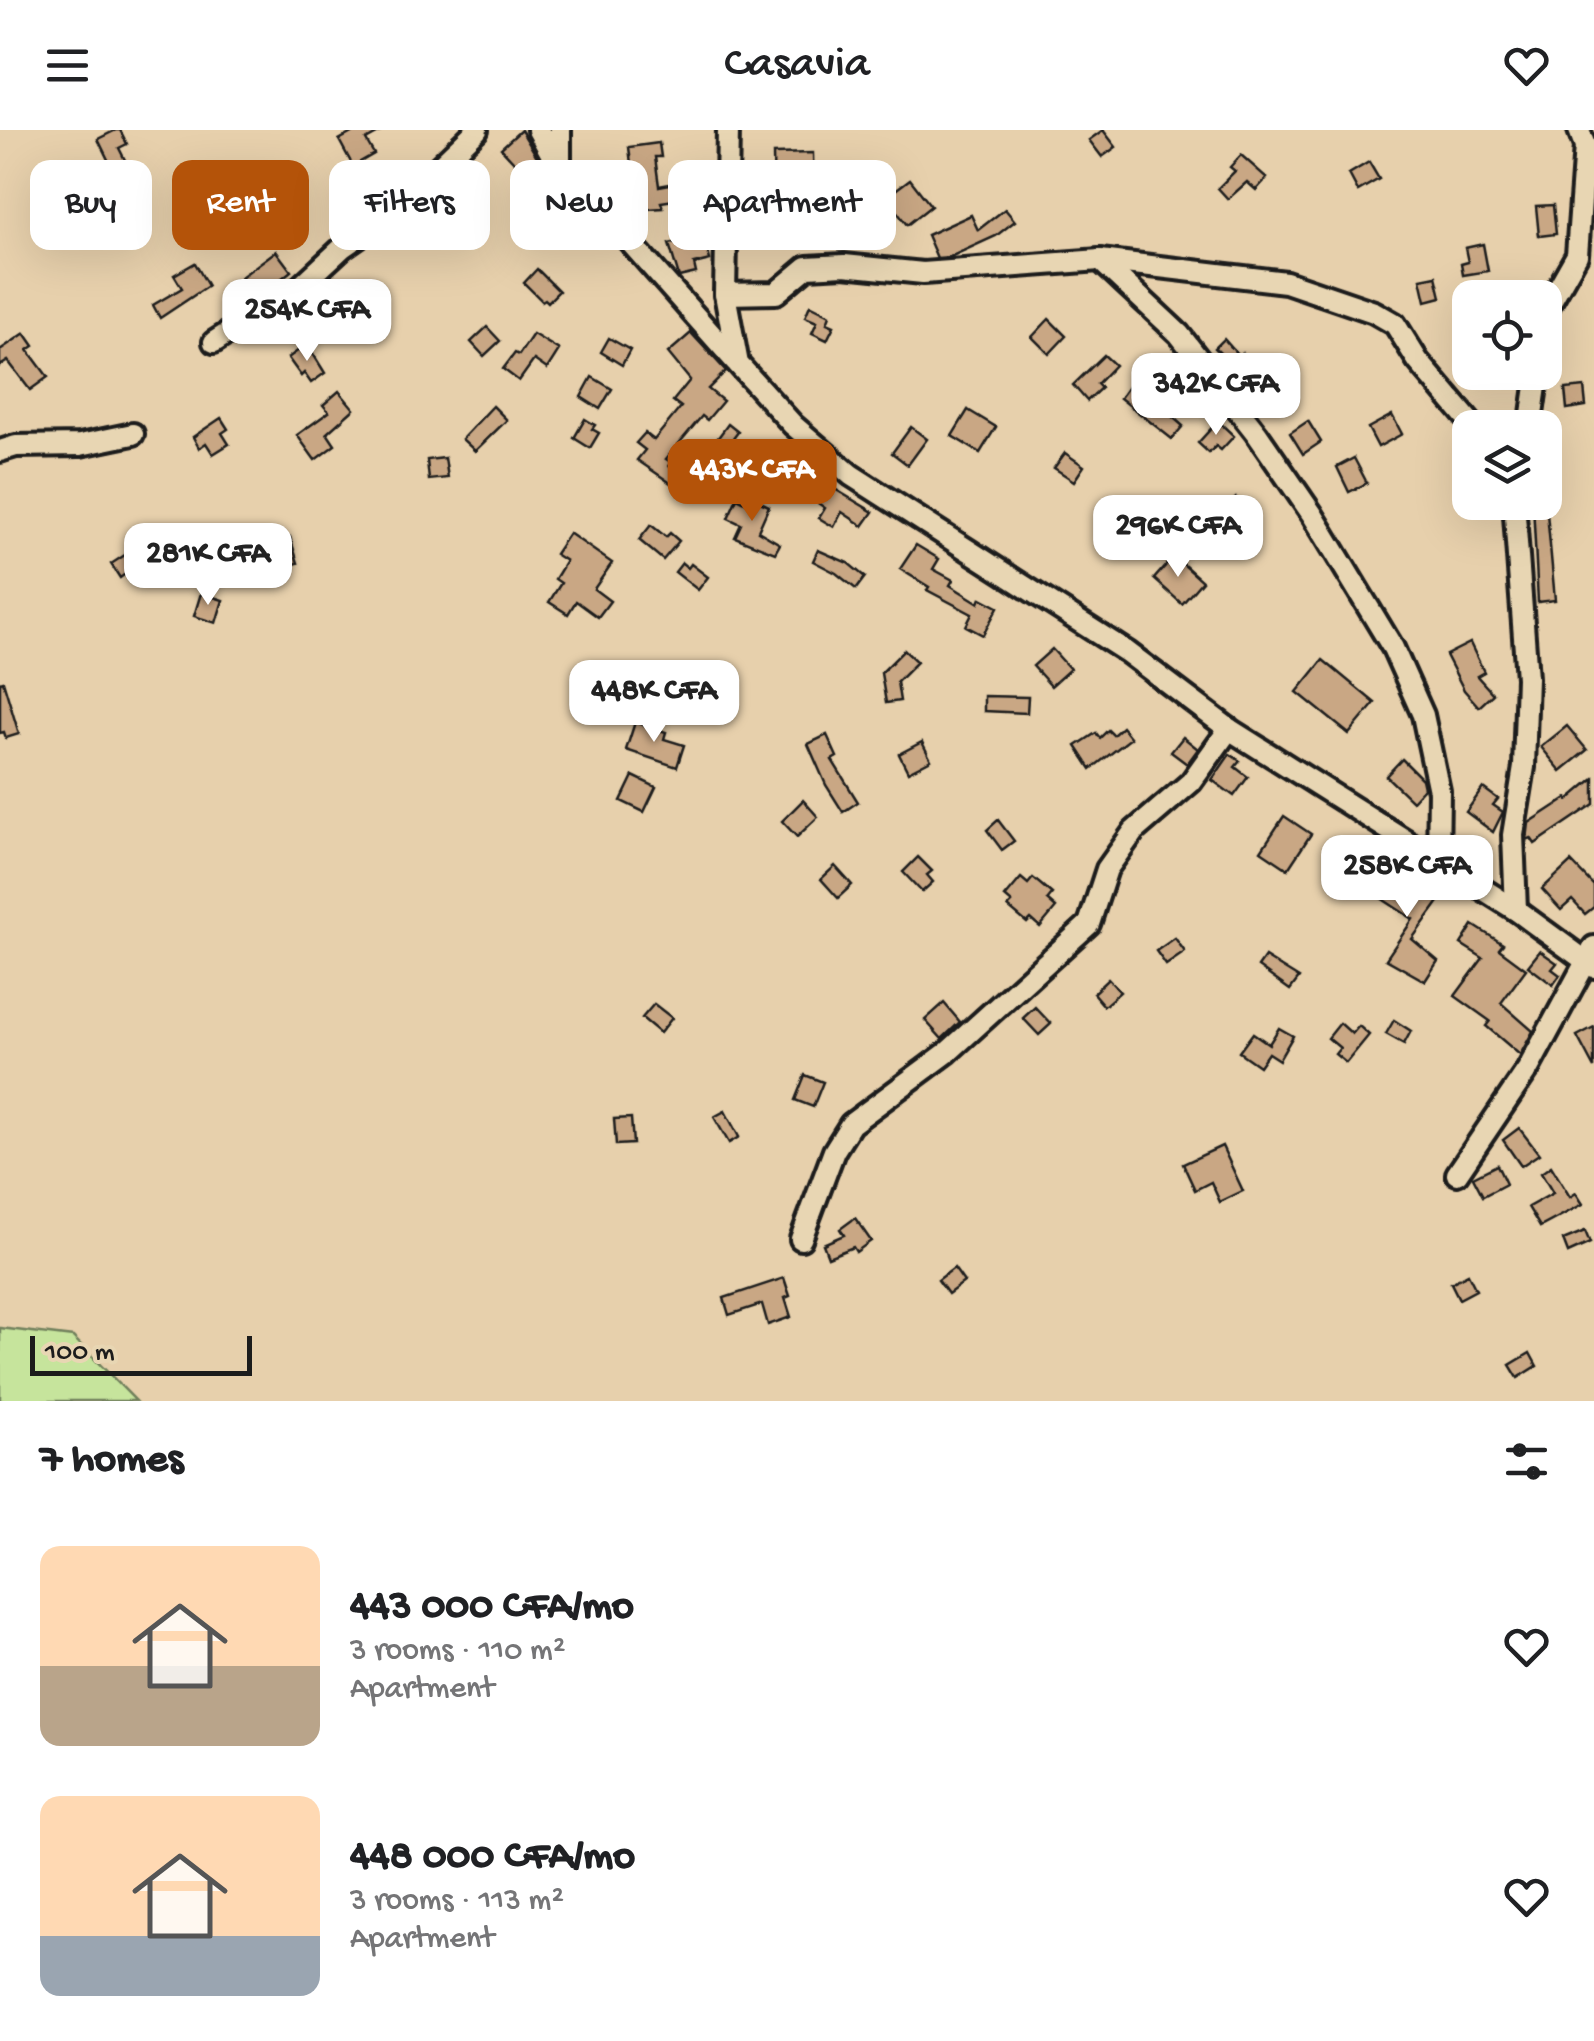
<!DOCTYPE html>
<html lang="en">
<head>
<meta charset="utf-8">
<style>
	:root { --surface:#fff; --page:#f2f2f2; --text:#202124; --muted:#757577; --accent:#b45309 }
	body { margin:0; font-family:"Gochi Hand",sans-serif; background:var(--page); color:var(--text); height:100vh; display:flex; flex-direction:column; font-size:38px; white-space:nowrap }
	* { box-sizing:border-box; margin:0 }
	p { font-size:32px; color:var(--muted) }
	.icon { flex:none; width:55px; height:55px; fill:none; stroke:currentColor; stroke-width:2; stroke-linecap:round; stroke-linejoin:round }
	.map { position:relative; height:1271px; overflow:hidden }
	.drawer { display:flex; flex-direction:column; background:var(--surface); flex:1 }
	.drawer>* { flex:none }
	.top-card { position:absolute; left:30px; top:30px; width:1000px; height:90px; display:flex; gap:20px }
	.controls { position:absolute; left:1452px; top:150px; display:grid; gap:20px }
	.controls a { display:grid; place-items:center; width:110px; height:110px; border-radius:20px; background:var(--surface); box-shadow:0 10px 40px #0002; font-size:50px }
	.scale { position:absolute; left:30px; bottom:25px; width:222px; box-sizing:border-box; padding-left:10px; border:5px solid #1c1c1c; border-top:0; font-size:28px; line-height:35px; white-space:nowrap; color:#1c1c1c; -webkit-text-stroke:8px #e8d6b3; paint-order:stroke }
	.price { position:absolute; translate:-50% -85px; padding:0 22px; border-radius:20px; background:#fff; color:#222; font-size:32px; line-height:65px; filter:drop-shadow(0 2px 5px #0008) }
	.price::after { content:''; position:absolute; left:50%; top:60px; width:30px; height:22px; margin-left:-15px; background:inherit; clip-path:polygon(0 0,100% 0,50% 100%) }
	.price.selected { background:var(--accent); color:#fff }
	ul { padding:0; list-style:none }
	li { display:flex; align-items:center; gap:30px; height:250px; padding:0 40px }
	li span { display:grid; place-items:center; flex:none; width:280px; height:200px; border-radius:20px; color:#555 }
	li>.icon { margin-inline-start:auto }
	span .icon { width:120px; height:120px; fill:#fffc; stroke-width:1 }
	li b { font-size:42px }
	h2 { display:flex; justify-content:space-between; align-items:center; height:120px; padding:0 40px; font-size:42px }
	.tag { padding:0 35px; border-radius:20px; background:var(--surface); box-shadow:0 10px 40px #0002; font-size:35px; line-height:90px }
	.tag.selected { background:var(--accent); color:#fff }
	header { display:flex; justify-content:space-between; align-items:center; height:130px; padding:0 40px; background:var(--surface); font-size:45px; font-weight:600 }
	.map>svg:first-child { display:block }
</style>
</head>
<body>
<header><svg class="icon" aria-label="menu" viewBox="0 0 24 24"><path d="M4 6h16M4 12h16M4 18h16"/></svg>Casavia<svg class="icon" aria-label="heart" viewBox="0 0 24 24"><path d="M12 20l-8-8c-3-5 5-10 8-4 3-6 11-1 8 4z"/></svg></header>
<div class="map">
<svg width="1594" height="1271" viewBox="0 0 1594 1271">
	<rect width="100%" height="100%" fill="#e7d0ac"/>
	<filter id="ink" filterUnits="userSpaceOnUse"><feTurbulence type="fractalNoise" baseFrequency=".01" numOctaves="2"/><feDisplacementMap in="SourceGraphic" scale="20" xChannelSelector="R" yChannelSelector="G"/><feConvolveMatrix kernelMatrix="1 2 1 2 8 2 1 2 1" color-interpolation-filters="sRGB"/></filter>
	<g filter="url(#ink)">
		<!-- green -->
		<polygon fill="#c6e49c" stroke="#71805c" stroke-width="2.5" points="0,1198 73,1207 136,1271 0,1271"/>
		<!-- building -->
		<g fill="#c9a784" stroke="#1c1c1c" stroke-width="2.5">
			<polygon points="116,0 120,0 127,14 119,18 130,40 137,37 149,57 124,71 130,82 118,89 97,51 114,42 98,9"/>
			<polygon points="357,0 384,0 366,10 374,24 353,36 339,10"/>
			<polygon points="521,0 551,50 540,60 501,18"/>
			<polygon points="1103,0 1116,17 1102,27 1089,10"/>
			<polygon points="659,13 661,27 655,27 659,56 697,49 700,66 661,72 663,78 648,79 645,50 633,51 629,17"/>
			<polygon points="813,23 814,65 774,66 773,24"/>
			<polygon points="1241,25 1267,48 1256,60 1247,52 1228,69 1218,58 1235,41 1230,37"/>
			<polygon points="1369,32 1379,49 1358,61 1349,44"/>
			<polygon points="910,49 931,76 907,95 886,67"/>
			<polygon points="471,64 481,81 468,90 457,73"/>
			<polygon points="1553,75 1556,104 1539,106 1536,76"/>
			<polygon points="1005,79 1015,91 996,106 950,127 937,128 927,105 971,85 978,100"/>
			<polygon points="704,106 710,130 694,134 696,143 679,147 669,114"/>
			<polygon points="1483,114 1488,141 1463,145 1461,134 1468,132 1465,118"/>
			<polygon points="276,121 291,141 257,168 241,147"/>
			<polygon points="195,133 208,156 160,188 153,175 182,158 174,145"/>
			<polygon points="537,139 559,161 548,172 545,169 542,171 524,153"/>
			<polygon points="1436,146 1441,167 1426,171 1421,149"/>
			<polygon points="810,175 830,185 827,193 834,196 827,210 812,203 817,192 805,187"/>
			<polygon points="1049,189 1066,206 1049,224 1032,207"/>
			<polygon points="487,197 500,211 484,226 471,212"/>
			<polygon points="25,203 34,216 28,220 48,247 30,260 8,231 0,236 0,220"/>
			<polygon points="691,203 726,241 708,259 723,271 707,290 702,286 666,329 672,333 669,336 685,348 678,358 637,330 645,320 636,313 645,303 654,310 681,277 673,271 690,250 668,223"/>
			<polygon points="533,204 559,220 547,239 534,230 519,251 503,239 515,223 519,225"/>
			<polygon points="609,208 630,220 622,235 601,222"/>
			<polygon points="1224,209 1239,226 1243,223 1254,238 1239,250 1227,235 1230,233 1215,218"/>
			<polygon points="307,214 325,243 311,253 304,243 301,246 288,228"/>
			<polygon points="1104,225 1115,235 1097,254 1101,258 1087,271 1073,255"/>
			<polygon points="592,247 612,259 600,279 581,267"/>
			<polygon points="1135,247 1155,262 1151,268 1183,296 1172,309 1120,268"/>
			<polygon points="1584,257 1586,276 1567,279 1565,259"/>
			<polygon points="339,261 354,279 327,303 335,315 315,330 297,305 329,282 323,275"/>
			<polygon points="493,276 507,290 475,321 462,309"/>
			<polygon points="968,280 996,297 980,323 952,306"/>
			<polygon points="1392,285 1402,304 1378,317 1368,298"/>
			<polygon points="221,288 228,299 222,303 229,314 213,324 206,313 199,318 193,307"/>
			<polygon points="585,289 595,295 592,299 599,303 590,318 574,308"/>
			<polygon points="1218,291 1234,306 1221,320 1216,316 1209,323 1198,313"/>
			<polygon points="1308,291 1321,312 1303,324 1290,303"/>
			<polygon points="728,294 738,302 700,353 690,346"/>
			<polygon points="911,297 927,309 908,335 892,323"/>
			<polygon points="1065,323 1084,336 1074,351 1054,338"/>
			<polygon points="445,328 448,348 429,350 427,330"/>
			<polygon points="1354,328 1367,353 1349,362 1337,337"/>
			<polygon points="813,346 873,382 863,396 842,382 834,397 819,388 825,378 802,362"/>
			<polygon points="737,368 755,377 758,371 769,376 758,401 780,414 775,423 735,407 741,394 728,388"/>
			<polygon points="1236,368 1253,384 1233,404 1217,388"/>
			<polygon points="1546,372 1555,470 1538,472 1533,374"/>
			<polygon points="651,395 666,407 670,403 679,411 663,430 639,410"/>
			<polygon points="569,403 612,433 594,459 610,471 598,487 576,471 568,484 549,472 561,453 555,449 566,431 555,424"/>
			<polygon points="290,407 298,433 284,437 276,412"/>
			<polygon points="916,415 939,429 933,439 953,450 950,455 979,473 981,468 998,477 983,505 966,496 972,484 927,460 929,457 900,439"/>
			<polygon points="818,420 848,433 865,447 856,459 836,443 813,431"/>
			<polygon points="128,423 136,436 120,448 111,434"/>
			<polygon points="1174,426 1202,451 1182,474 1154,449"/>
			<polygon points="682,433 688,438 691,434 708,447 698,460 675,442"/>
			<polygon points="201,463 223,470 216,493 194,486"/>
			<polygon points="1470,513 1484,542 1477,546 1493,564 1479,577 1464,560 1446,525"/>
			<polygon points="1052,519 1070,539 1051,556 1033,536"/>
			<polygon points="904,520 917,532 897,552 900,571 886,573 881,543"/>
			<polygon points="1323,530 1375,573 1349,604 1297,562"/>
			<polygon points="3,551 19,604 6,608 4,602 0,603 0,552"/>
			<polygon points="984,566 1028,567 1027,583 984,581"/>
			<polygon points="635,592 666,602 664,609 684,615 677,637 626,620"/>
			<polygon points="1567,596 1587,620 1561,641 1541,617"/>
			<polygon points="1122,597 1131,608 1091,639 1076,616 1096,603 1100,608 1108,600 1113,605"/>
			<polygon points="827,605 837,627 832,630 858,672 843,682 826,655 808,614"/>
			<polygon points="1183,607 1198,619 1187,634 1171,622"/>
			<polygon points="922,612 931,630 908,642 899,624"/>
			<polygon points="1230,624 1240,631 1235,637 1248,647 1234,666 1212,650"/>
			<polygon points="1402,629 1422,649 1424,658 1412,671 1386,646"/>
			<polygon points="633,646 656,657 644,682 621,671"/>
			<polygon points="1594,648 1594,674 1535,714 1531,708 1527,710 1529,693 1567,668 1568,670"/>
			<polygon points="1483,658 1498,669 1493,675 1503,682 1493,702 1466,682"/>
			<polygon points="803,670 818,687 797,707 782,691"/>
			<polygon points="1284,686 1311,704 1288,739 1261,721"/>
			<polygon points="998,690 1014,711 1002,720 987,700"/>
			<polygon points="918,727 932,741 927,745 933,752 922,762 903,742"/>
			<polygon points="1571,732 1594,756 1594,777 1585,784 1572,770 1561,780 1542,759"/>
			<polygon points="835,736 852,755 838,768 821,749"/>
			<polygon points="1392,736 1405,746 1401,751 1422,765 1427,759 1441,769 1412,809 1438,831 1425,851 1386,829 1413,789 1367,759 1383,737 1388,741"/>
			<polygon points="1021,748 1028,754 1033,748 1052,764 1047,770 1056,778 1040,797 1031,789 1027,793 1008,777 1012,773 1005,767"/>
			<polygon points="1473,795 1503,814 1499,819 1526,839 1501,873 1533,901 1520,925 1486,896 1490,891 1455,866 1483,828 1461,814"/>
			<polygon points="1175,808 1185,822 1166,835 1156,821"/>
			<polygon points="1540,821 1557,833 1552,839 1560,845 1553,855 1528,836"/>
			<polygon points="1265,827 1299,848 1290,860 1258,837"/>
			<polygon points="1108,849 1120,862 1104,876 1093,863"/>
			<polygon points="944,873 960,892 942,909 925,890"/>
			<polygon points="654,874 672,888 660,903 642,888"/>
			<polygon points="1035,877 1051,894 1039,905 1023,888"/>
			<polygon points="1394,890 1411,901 1404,914 1386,904"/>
			<polygon points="1340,893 1352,904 1359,896 1369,905 1346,933 1335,924 1340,918 1328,908"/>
			<polygon points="1594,897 1594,938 1577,906"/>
			<polygon points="1279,898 1293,906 1279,930 1268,923 1259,936 1239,922 1253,903 1269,914"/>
			<polygon points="805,945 823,952 813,977 795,970"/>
			<polygon points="725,981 739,1007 729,1013 714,987"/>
			<polygon points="631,988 633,1014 616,1015 614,989"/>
			<polygon points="1519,998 1539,1024 1521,1036 1503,1010"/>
			<polygon points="1222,1016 1243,1061 1220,1072 1211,1052 1195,1060 1183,1034"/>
			<polygon points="1497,1035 1506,1054 1483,1066 1473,1047"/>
			<polygon points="1551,1036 1570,1067 1576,1063 1583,1074 1540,1097 1528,1077 1553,1063 1541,1043"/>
			<polygon points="855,1088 871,1111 856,1122 853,1117 828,1127 823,1114 844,1105 840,1099"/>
			<polygon points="1585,1101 1590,1113 1568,1123 1563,1110"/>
			<polygon points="954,1138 964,1152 948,1164 938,1150"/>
			<polygon points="1468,1144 1476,1160 1459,1169 1451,1153"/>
			<polygon points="784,1148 790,1166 785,1168 791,1187 768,1195 762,1174 729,1185 724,1168"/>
			<polygon points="1530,1223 1537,1236 1518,1248 1510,1235"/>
		</g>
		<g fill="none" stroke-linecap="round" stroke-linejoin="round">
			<defs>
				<g id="minor">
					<polyline points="538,0 560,40 599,77 736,232"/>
					<polyline points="728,0 725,164 738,234 793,295 851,345 1127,522 1229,599 1516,780 1594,837"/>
					<polyline points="560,38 560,0"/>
					<polyline points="1100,130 1179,204 1257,304 1312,384 1393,518 1423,585 1439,661 1438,731"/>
					<polyline points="725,164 776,163 807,137 844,135 923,143 1100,130 1286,152 1374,182 1395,194 1418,231 1475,298"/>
					<polyline points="1545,193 1547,178 1577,125 1585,16 1579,0"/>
					<polyline points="214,212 300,157 343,117 389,85 477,0"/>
					<polyline points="1530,298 1538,242"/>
					<polyline points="0,321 16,316 80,315 133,304"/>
					<polyline points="1514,372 1527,548 1524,637 1513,705 1516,780"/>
					<polyline points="1457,1044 1528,939 1594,817"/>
					<polyline points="801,1109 834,1021 851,994 948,922 1089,794 1107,739 1134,701 1191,652 1229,599"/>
				</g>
			</defs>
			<!-- minor casing -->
			<use href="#minor" stroke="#1c1c1c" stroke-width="28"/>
			<!-- minor -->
			<use href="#minor" stroke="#e8d6b3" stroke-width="20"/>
		</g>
	</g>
</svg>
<div class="controls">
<a><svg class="icon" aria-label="locate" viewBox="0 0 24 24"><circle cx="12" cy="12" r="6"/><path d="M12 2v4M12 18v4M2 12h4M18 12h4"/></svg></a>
<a><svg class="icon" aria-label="layers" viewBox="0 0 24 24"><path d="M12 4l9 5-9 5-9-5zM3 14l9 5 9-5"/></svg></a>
</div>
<div class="scale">100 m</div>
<b class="price" style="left:307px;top:234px">254K CFA</b>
<b class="price" style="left:1216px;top:308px">342K CFA</b>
<b class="price selected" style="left:752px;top:394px">443K CFA</b>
<b class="price" style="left:1178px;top:450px">296K CFA</b>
<b class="price" style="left:208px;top:478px">281K CFA</b>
<b class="price" style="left:654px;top:615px">448K CFA</b>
<b class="price" style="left:1407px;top:790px">258K CFA</b>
<div class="top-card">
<a class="tag">Buy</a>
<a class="tag selected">Rent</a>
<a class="tag">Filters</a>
<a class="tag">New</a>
<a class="tag">Apartment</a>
</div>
</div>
<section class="drawer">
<h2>7 homes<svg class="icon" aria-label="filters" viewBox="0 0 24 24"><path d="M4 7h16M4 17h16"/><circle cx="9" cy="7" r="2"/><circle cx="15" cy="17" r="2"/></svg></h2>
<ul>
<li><span style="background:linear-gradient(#ffd9b3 60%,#b9a48a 0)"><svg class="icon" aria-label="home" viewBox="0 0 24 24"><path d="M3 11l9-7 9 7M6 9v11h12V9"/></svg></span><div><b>443 000 CFA/mo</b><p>3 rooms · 110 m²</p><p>Apartment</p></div><svg class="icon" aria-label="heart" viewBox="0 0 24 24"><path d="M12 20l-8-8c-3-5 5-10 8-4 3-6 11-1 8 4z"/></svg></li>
<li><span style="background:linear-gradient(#ffd9b3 70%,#9aa5b1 0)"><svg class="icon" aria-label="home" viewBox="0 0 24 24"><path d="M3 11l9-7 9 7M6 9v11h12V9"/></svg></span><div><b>448 000 CFA/mo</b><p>3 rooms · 113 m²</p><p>Apartment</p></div><svg class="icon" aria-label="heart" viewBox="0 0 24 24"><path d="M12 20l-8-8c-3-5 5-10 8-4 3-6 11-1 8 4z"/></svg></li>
</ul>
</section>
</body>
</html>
